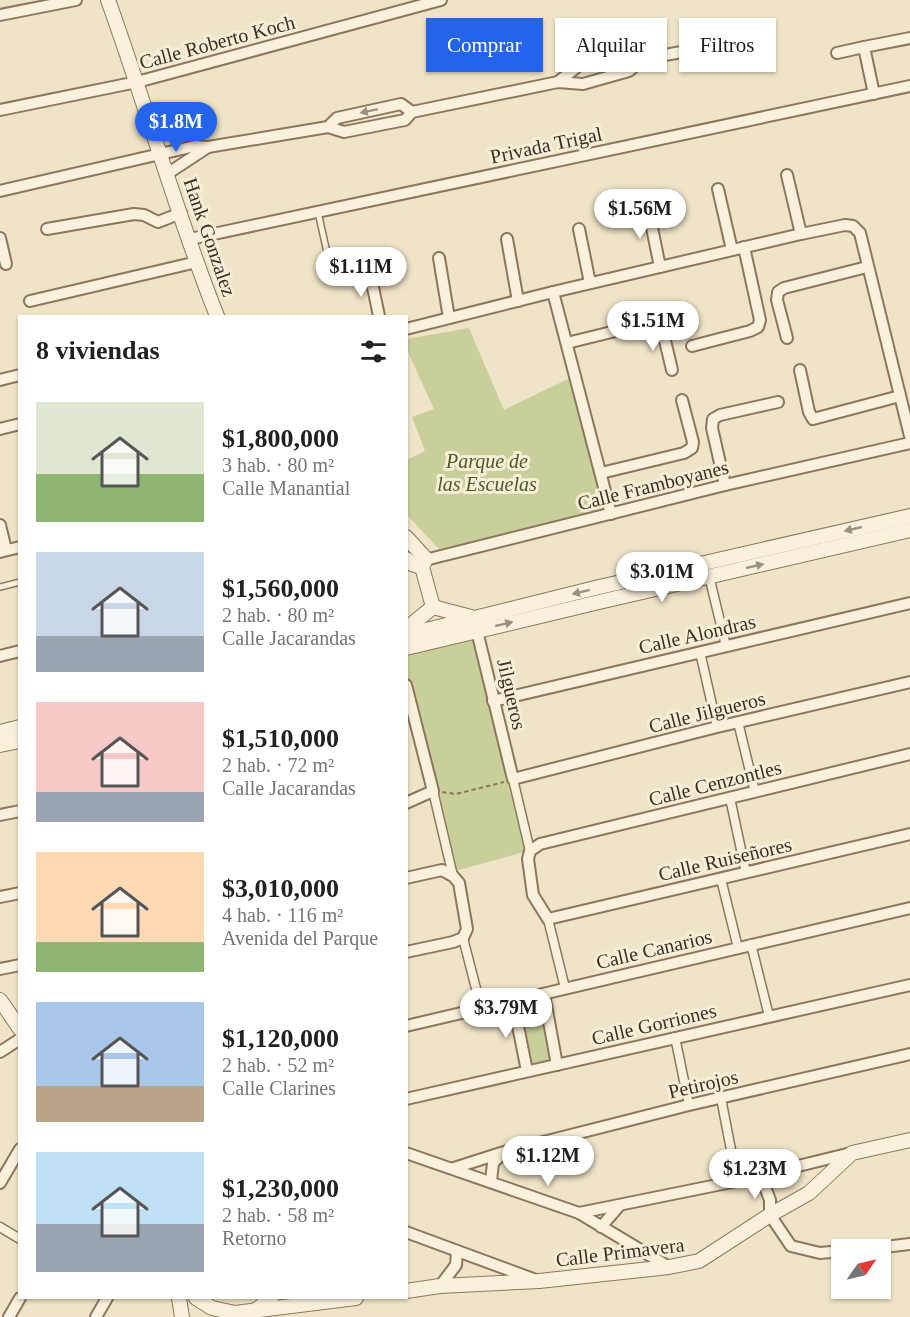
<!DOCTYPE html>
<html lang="es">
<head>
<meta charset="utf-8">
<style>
	:root { --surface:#fff; --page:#f6f6f6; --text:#202124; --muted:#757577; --accent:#2563eb }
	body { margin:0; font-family:Georgia,serif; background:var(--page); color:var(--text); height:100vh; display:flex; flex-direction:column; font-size:22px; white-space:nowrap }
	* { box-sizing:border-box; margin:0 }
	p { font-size:20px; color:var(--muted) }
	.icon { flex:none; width:33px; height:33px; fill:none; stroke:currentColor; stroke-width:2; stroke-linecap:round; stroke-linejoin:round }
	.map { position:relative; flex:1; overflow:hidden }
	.details { position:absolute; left:18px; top:315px; width:390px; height:984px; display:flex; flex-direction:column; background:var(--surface); border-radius:0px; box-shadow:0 2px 4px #0004 }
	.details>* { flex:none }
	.hud { position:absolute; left:426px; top:18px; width:393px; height:54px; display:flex; gap:12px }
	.needle { width:39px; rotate:56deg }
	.controls { position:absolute; left:831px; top:1239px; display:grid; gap:12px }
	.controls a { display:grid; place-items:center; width:60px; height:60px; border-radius:0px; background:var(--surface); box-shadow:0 2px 4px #0004; font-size:30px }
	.price { position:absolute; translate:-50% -51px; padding:0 14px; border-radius:21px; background:#fff; color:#222; font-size:20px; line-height:39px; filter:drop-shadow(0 2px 3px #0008) }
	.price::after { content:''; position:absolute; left:50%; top:36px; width:18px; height:14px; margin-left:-9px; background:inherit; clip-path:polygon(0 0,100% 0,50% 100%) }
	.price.current { background:var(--accent); color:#fff }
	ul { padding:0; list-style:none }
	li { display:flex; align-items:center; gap:18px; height:150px; padding:0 18px }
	li span { display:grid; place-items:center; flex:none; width:168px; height:120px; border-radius:0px; color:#555 }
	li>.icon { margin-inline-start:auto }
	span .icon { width:72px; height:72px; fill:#fffc; stroke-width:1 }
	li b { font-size:26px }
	h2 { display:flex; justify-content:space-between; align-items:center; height:72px; padding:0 18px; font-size:26px }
	.pill { padding:0 21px; border-radius:0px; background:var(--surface); box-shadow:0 2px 4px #0004; font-size:21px; line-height:54px }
	.pill.current { background:var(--accent); color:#fff }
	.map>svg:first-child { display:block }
</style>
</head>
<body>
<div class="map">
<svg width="910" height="1317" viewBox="0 0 910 1317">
	<rect width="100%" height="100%" fill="#f0e4c8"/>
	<!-- green -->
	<g fill="#c9cf9b">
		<polygon points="469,328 504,410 574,376 611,514 439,549 407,515 406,460 425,451 412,417 434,409 407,350 407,339"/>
		<polygon points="476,631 528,851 452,872 407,686 406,649"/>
		<polygon points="544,994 557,1065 527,1071 513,1001"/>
	</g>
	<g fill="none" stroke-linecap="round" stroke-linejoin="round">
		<defs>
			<g id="service">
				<polyline points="318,212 328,257"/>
				<polyline points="0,587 20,582"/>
			</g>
			<g id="pedestrian">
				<polyline points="709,576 726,646"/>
				<polyline points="700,652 717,727"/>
				<polyline points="738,722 755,792"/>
				<polyline points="513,779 530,851"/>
				<polyline points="433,791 453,876"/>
				<polyline points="730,798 746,873"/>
				<polyline points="721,879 738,948"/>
				<polyline points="548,919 565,988"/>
				<polyline points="463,938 481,1008"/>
				<polyline points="751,944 769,1016"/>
				<polyline points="675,1037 689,1105"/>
				<polyline points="721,1098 737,1181"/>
				<polyline points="0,1227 20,1239"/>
			</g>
			<g id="minor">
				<polyline points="0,15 76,0"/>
				<polyline points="837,53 864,47"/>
				<polyline points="558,82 582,63 627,52 643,59"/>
				<polyline points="874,94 864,47 910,38"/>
				<polyline points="0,110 137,82 441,0"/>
				<polyline points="328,127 337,118 401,104 412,112"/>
				<polyline points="167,174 208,147"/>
				<polyline points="787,175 801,234"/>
				<polyline points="718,189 732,250"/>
				<polyline points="0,191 195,146 208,147 328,127 344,132 405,120 412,112 558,82 583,84 629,71 643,59 758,38"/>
				<polyline points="648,208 660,267"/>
				<polyline points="47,229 134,214 144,215 158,222 181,213"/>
				<polyline points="579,229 590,283"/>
				<polyline points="0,238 6,264"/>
				<polyline points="190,239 910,86"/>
				<polyline points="507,239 518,301"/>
				<polyline points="439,258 449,318"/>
				<polyline points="370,273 379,316"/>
				<polyline points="553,292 611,514"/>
				<polyline points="30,301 197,262"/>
				<polyline points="406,329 553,292 801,234 845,225 853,226 860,233 910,436"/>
				<polyline points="787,338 777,300 778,292 784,288 867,267"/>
				<polyline points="567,343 652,322 658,323 662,328 672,370"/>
				<polyline points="692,346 750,331 758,327 760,320 744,247"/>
				<polyline points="800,370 809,412 813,419 900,396"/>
				<polyline points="0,380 20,375"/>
				<polyline points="0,429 20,424"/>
				<polyline points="601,473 684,453 692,448 693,442 682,400"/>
				<polyline points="725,485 712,428 713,419 720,415 778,402"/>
				<polyline points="0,525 6,550"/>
				<polyline points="0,552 20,547"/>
				<polyline points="421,561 725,485 910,443"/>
				<polyline points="477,631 513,779 717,727 910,682"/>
				<polyline points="0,656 20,651"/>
				<polyline points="406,685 433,791 406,803"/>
				<polyline points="493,701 910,603"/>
				<polyline points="910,754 540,844 530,851 528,859 533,895 548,919 910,834"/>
				<polyline points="0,815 20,811"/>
				<polyline points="406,878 442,870 453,876 459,883 467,929 463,938 453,942 406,952"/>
				<polyline points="0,897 20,893"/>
				<polyline points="0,969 20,965"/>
				<polyline points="544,994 557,1065"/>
				<polyline points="513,1001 527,1071"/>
				<polyline points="406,1026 910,908"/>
				<polyline points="0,1052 20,1039"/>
				<polyline points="406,1099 910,985"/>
				<polyline points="406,1153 579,1213 669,1267"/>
				<polyline points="454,1168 504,1152 689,1105 910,1054"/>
				<polyline points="751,1178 765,1187 770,1200 770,1215 791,1246 820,1253 842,1251"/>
				<polyline points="491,1181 493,1163 502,1154"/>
				<polyline points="0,1183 20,1149"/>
				<polyline points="579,1213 737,1181 851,1153"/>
				<polyline points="601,1227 619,1206"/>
				<polyline points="406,1232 536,1280"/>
				<polyline points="859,1250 910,1244"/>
				<polyline points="440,1286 456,1265 457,1251"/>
				<polyline points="9,1317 20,1298"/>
				<polyline points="96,1317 107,1298"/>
			</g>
			<g id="tertiary">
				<path d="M108,0C146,105 176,213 217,316"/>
				<polyline points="406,537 426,559 422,567 433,607"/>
				<polyline points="406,559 412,564 422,567"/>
				<polyline points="433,607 471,617"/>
				<polyline points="406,629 433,607"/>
				<polyline points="406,635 595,588 910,516"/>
				<polyline points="406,648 599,602 910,530"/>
				<polyline points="0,732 20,727"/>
				<polyline points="0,745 20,741"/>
				<polyline points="0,1000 20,1029"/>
				<polyline points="406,1291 440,1286 539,1281 669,1267 699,1261 770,1215 809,1193 852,1153 910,1140"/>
				<polyline points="179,1298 182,1317"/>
				<polyline points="196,1298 212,1308 235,1313 356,1298"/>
				<polyline points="255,1311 271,1298"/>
			</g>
		</defs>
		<!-- service casing -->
		<use href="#service" stroke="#8d765c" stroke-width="8"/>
		<!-- pedestrian casing -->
		<use href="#pedestrian" stroke="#8d765c" stroke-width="11"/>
		<!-- minor casing -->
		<use href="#minor" stroke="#8d765c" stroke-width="14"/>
		<!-- tertiary casing -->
		<use href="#tertiary" stroke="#8d765c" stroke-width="16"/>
		<!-- path -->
		<polyline stroke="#8d765c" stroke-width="2" stroke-dasharray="4.5 3" stroke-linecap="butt" points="442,792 456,794 504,782"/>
		<!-- service -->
		<use href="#service" stroke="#faf1dc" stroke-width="5"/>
		<!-- pedestrian -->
		<use href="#pedestrian" stroke="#faf1dc" stroke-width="8"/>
		<!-- minor -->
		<use href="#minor" stroke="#faf1dc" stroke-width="10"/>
		<!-- tertiary -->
		<use href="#tertiary" stroke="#faf1dc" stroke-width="14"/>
	</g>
	<!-- one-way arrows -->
	<defs><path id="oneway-solid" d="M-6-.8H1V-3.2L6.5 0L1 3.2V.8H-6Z" transform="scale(1.5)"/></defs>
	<g fill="#9c907e">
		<use href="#oneway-solid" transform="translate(369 111) rotate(168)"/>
		<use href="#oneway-solid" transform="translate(853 529) rotate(167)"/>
		<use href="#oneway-solid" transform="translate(755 566) rotate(-13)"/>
		<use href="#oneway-solid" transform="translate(581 592) rotate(166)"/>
		<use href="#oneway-solid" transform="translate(504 624) rotate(-13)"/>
	</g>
	<g text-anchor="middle" stroke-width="6" stroke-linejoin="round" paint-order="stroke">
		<!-- street labels -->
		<g font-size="20" fill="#3d2e20" stroke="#f7eed8">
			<text transform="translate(217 42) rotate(-15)" y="7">Calle Roberto Koch</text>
			<text transform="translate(546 145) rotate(-12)" y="7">Privada Trigal</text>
			<text transform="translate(210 237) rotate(71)" y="7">Hank Gonzalez</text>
			<text transform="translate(653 485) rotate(-14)" y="7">Calle Framboyanes</text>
			<text transform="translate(697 634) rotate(-13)" y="7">Calle Alondras</text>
			<text transform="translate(512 694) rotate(77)" y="7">Jilgueros</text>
			<text transform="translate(707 712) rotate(-14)" y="7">Calle Jilgueros</text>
			<text transform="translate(715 783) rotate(-14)" y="7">Calle Cenzontles</text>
			<text transform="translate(725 859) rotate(-13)" y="7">Calle Ruiseñores</text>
			<text transform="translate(654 949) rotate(-13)" y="7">Calle Canarios</text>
			<text transform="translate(654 1024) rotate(-13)" y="7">Calle Gorriones</text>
			<text transform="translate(703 1084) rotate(-13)" y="7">Petirojos</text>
			<text transform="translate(620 1252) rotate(-7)" y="7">Calle Primavera</text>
		</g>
		<!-- park labels -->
		<g font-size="20" font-style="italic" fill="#4d5a26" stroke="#f7eed8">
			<text x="487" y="468">Parque de<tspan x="487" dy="23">las Escuelas</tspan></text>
		</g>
	</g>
</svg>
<div class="controls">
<a><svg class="needle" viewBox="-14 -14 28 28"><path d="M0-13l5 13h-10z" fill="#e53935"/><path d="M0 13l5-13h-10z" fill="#757577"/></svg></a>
</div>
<b class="price current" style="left:176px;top:153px">$1.8M</b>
<b class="price" style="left:640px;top:240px">$1.56M</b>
<b class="price" style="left:361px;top:298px">$1.11M</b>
<b class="price" style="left:653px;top:352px">$1.51M</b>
<b class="price" style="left:662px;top:603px">$3.01M</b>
<b class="price" style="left:506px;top:1039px">$3.79M</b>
<b class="price" style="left:548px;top:1187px">$1.12M</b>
<b class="price" style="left:755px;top:1200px">$1.23M</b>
<div class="hud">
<a class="pill current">Comprar</a>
<a class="pill">Alquilar</a>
<a class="pill">Filtros</a>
</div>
<section class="details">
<h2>8 viviendas<svg class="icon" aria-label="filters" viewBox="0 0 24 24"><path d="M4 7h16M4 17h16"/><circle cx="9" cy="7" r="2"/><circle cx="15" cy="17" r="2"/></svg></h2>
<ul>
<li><span style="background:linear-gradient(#dfe7d0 60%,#8fb573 0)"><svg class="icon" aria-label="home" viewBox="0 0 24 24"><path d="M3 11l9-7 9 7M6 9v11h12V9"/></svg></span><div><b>$1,800,000</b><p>3 hab. · 80 m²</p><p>Calle Manantial</p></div></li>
<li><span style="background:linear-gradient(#c9d6e8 70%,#9aa5b1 0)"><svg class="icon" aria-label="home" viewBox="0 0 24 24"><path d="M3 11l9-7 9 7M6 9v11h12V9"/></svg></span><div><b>$1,560,000</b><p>2 hab. · 80 m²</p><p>Calle Jacarandas</p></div></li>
<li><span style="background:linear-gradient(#f6c9c9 75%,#9aa5b1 0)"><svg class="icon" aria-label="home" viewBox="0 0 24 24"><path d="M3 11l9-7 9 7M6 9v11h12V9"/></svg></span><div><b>$1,510,000</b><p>2 hab. · 72 m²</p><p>Calle Jacarandas</p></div></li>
<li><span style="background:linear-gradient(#ffd9b3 75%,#8fb573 0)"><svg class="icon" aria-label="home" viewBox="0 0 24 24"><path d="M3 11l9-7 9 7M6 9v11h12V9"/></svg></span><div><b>$3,010,000</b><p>4 hab. · 116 m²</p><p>Avenida del Parque</p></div></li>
<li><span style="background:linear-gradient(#a9c7e8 70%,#b9a48a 0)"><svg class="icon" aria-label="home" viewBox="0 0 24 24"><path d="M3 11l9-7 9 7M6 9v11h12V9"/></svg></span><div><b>$1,120,000</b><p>2 hab. · 52 m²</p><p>Calle Clarines</p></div></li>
<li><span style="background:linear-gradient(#bfe0f5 60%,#9aa5b1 0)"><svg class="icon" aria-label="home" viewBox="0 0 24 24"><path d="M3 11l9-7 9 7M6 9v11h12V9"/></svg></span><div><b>$1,230,000</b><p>2 hab. · 58 m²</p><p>Retorno</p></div></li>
</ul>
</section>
</div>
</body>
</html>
